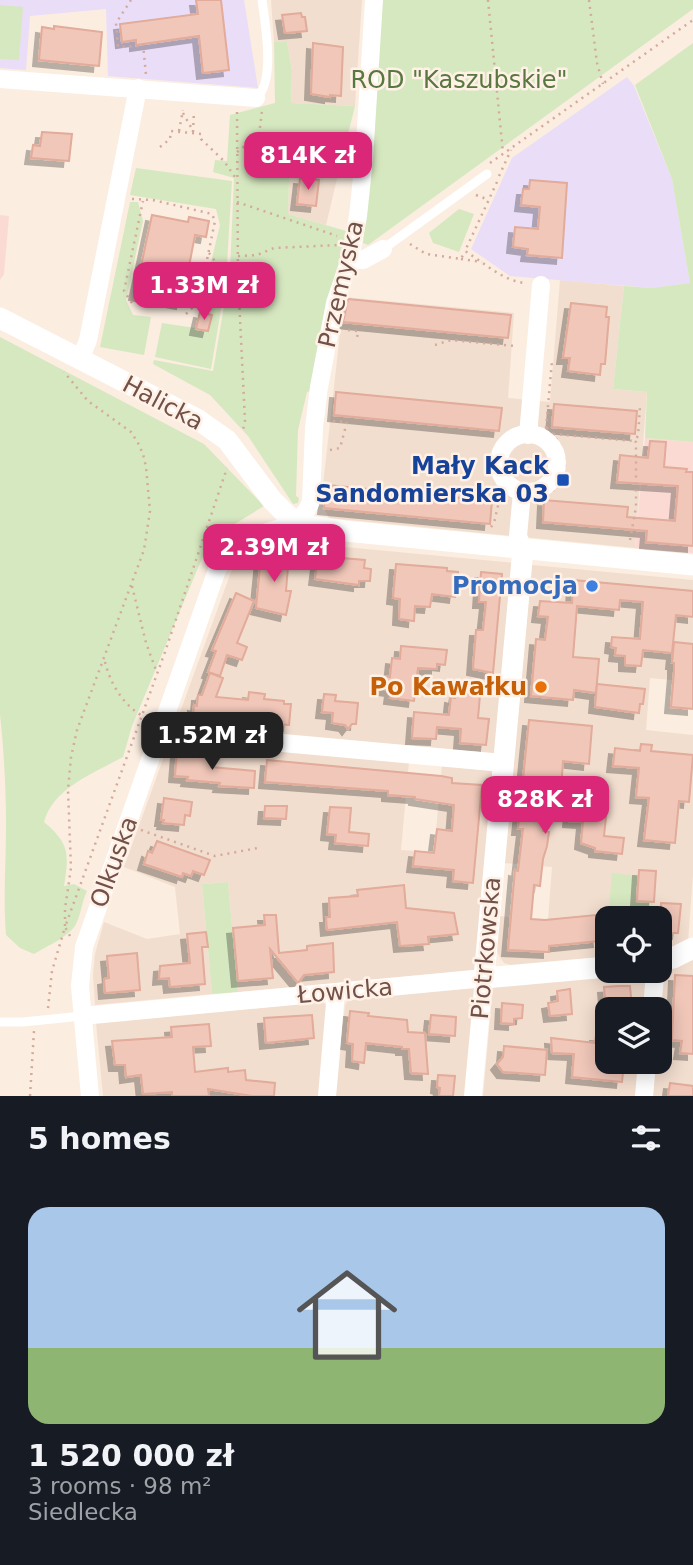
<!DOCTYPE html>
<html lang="en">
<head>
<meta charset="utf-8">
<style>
	:root { --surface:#171b24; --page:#242831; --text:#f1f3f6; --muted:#9ea1a6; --line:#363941; --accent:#db2777 }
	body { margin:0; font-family:"DejaVu Sans",sans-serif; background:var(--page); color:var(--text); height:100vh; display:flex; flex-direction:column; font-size:26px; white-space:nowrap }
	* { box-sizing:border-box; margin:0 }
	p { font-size:23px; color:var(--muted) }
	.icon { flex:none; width:38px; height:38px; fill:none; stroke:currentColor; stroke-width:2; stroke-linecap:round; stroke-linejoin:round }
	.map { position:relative; height:1096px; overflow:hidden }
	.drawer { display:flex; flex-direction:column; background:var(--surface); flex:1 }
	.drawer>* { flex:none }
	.tools { position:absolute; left:595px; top:906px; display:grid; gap:14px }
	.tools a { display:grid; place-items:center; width:77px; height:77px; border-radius:14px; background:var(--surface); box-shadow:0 4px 18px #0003; font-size:35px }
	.price { position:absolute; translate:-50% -60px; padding:0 16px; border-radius:14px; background:var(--accent); color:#fff; font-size:23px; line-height:46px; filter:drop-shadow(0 2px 4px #0008) }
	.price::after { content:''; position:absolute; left:50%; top:42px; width:21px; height:16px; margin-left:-10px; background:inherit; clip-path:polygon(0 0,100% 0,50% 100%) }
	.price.selected { background:#222; color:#fff }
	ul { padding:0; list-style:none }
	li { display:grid; align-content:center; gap:14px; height:371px; padding:0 28px }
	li+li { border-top:2px solid var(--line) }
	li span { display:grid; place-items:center; height:217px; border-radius:21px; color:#555 }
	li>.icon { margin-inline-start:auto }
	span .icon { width:126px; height:126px; fill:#fffc; stroke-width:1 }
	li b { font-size:30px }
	h2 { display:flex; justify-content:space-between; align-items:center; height:84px; padding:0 28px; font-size:30px }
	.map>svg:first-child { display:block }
</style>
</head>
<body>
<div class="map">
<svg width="693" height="1096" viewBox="0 0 693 1096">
	<defs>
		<filter id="shadow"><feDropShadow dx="-6" dy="6" stdDeviation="0" flood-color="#0004"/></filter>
	</defs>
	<rect width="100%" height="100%" fill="#fbede0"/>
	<!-- residential -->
	<g fill="#f2decf">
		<polygon points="271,0 362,0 355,106 291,103 292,71 287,41 274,42"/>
		<polygon points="290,148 341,162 326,225 288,214"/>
		<polygon points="560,280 624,286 613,389 647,392 635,548 329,518 321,503 344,297 514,313 508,398 550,402"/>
		<polygon points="291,542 514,563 496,757 175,726 231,572 251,550"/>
		<polygon points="532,565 693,580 693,682 650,678 646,730 693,735 693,875 688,942 660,953 660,919 652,919 654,902 607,919 607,958 514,966 504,963 498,954 496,948 499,916 548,920 552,867 504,863"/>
		<polygon points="170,740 409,762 401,850 415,851 434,853 442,765 495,770 477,970 238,992 228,882 202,884 212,994 95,1005 93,975 95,954 104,922 147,939 180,934 175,887 124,867"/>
		<polygon points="693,960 693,1096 653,1096 656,1062 660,1062 660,1026 665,970"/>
		<polygon points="639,973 644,975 646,981 644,1010 607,1010 607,1062 639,1062 636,1096 483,1096 493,986"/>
		<polygon points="475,988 465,1096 336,1096 345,1005 348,1000"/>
		<polygon points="323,1002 327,1006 319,1096 103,1096 96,1023"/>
	</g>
	<!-- commercial -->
	<g fill="#fbdad4">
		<polygon points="0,215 9,216 4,274 0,280"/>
		<polygon points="645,438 693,442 693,553 635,548"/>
	</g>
	<!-- education -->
	<g fill="#eaddf7">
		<polygon points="0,0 244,0 258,88 108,76 106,9 30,16 26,70 0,68"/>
		<polygon points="627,77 634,86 672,179 690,283 652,288 510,276 471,249 512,158"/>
	</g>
	<!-- green -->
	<g fill="#d6e8c0">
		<polygon points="381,0 693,0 693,9 368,245 363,243 376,107"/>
		<polygon points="0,5 23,7 19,60 0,59"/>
		<polygon points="287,41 292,71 291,103 355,106 341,162 290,149 288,214 346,231 344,252 313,390 307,392 298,430 296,496 299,498 298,503 293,504 248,436 210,395 153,364 154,360 213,371 230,271 234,178 213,172 215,160 227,161 230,115 275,103 274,42"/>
		<polygon points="693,43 693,442 645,438 647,392 613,389 624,286 652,288 690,283 672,179 635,85"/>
		<polygon points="136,168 232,181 226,280 211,369 155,357 162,323 195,328 220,225 216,209 130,195"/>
		<polygon points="130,202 138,202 143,221 126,300 133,315 151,317 144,355 100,347"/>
		<polygon points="459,209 474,214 459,252 433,243 429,233"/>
		<path d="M0,337L204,444L264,506L210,539L132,726L123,757C94,773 53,788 44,822C70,844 69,854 64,886L74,884L87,891C82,901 81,914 76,924C69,937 47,946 34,954L20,948L6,935C3,899 6,863 6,827C6,789 4,751 0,714Z"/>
		<polygon points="612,873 637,876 635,900 654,902 652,919 608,919"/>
		<polygon points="228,882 238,992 212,994 202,884"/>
	</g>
	<!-- building -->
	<g fill="#f0c7b9" stroke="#e2ab9a" stroke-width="2" filter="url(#shadow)">
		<polygon points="196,0 221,0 229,70 203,73 199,36 136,45 136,40 122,42 120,24 198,14"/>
		<polygon points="301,13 302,17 305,17 307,31 285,33 282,15"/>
		<polygon points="54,26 102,32 99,66 39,60 42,27 54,29"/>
		<polygon points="313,43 343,47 341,96 330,95 330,97 311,94"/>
		<polygon points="42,132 72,134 69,161 31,158 33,145 40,146"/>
		<polygon points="300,178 319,180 316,206 297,204"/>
		<polygon points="530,180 567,183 562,258 527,255 528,249 513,247 515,227 538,229 540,207 521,205 523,189 529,189"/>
		<polygon points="152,215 188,222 189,217 209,221 206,237 195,235 182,303 135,294"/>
		<polygon points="348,299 511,315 508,338 343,322"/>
		<polygon points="571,303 607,307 606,317 609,317 605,364 601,364 600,375 568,371 570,358 563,358"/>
		<polygon points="200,312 212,315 208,331 196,329"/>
		<polygon points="336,392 502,408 499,431 334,415"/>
		<polygon points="554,404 637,411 635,434 552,427"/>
		<polygon points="650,441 666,442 664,467 687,469 686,472 693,472 693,546 646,542 647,531 543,522 544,500 628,507 627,517 675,521 678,486 617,482 620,455 648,458"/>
		<polygon points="327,485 492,501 490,524 324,508"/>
		<polygon points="276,552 289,554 286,591 291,591 286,615 256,608 261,557 275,556"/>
		<polygon points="318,556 365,560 364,568 371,569 370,581 359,581 359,585 315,579"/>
		<polygon points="396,564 447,568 447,571 458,572 455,597 432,594 430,607 415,606 414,621 399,619 400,599 393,598"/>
		<polygon points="481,572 502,574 493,673 473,669 476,630 483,630 486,602 479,602"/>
		<polygon points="573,580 693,591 693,617 676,615 672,653 643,650 641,666 625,665 625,656 615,655 616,648 611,647 612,637 640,639 643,602 620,600 619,610 577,606 573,657 599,659 596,693 574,690 573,700 531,696 536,639 545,640 548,617 538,616 540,601 572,603"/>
		<polygon points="236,593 254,601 237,643 247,647 242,660 227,655 220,676 208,672 216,651 212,650"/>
		<polygon points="674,642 693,644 693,709 671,707 674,672 674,663 672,663"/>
		<polygon points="401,646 447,650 445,665 437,664 437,669 418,668 414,701 390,698 391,690 383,689 384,676 390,677 392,658 400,659"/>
		<polygon points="210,673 223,678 216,697 248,700 249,692 265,694 264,699 284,701 284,704 291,704 289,725 193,718 194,705 197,706 198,695 202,695"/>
		<polygon points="597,684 645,689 643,704 640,704 639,713 595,707"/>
		<polygon points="456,692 480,695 478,718 489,719 486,745 460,743 461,729 437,727 436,739 412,738 414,712 449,715 451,697 455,698"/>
		<polygon points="324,694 336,695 335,701 358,703 356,724 352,724 348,729 345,725 332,723 333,713 322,712"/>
		<polygon points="529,720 592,726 589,764 563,761 561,790 547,788 543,831 549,832 547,846 543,859 540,886 534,885 531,919 545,920 596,915 599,941 549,946 549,952 508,950 515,870 518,871 523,829 518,829"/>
		<polygon points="641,744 652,745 651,751 693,755 689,802 679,801 675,843 644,840 649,798 636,797 639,768 613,766 615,748 640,751"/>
		<polygon points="177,751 212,758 211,767 255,771 254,788 219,786 220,783 187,780 188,777 175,776"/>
		<polygon points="267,760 441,776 452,778 452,783 482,785 473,883 453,881 454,870 413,866 415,851 434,853 437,829 452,831 454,805 415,799 415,797 388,795 388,791 265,782"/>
		<polygon points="164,798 192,802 190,816 185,815 184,825 163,823 164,820 161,820"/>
		<polygon points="571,800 585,801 585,804 607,807 604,836 624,838 622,854 595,851 595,848 581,843 583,822 569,821"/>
		<polygon points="265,806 287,806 286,819 264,818"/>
		<polygon points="330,807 351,808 349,832 369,834 368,846 335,843 336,835 327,834"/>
		<polygon points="157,841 210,860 204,875 193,871 191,876 183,873 182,877 144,864 148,851 152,853"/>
		<polygon points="639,870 656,871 654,902 637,901"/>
		<polygon points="404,885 406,908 454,913 458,934 428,937 429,944 400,946 397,922 327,930 326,917 330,917 329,898 358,896 357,890"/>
		<polygon points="661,903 681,904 678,933 671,933 660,942"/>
		<polygon points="264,915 276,915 279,953 307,950 307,946 333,943 334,972 304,975 298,983 270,949 273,978 238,981 233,928 265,925"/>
		<polygon points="206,932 208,947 202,947 205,984 170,987 169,978 159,979 160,966 190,963 187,934"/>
		<polygon points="137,953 140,990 105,993 104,979 109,978 107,956"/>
		<polygon points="675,975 693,976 693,1054 680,1053 682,1041 672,1040"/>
		<polygon points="619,986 630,986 632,1008 606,1009 604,987"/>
		<polygon points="570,989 572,1014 550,1016 548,1003 558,1001 557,991"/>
		<polygon points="502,1003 523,1005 522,1018 514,1019 514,1024 501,1023"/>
		<polygon points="350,1011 369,1013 368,1016 407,1020 408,1032 425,1033 428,1074 411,1073 409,1049 402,1049 402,1047 366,1043 364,1063 352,1061 353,1044 347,1043"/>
		<polygon points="312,1015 314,1038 266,1043 264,1018"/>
		<polygon points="431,1015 456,1017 455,1036 429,1034"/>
		<polygon points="209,1024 211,1046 193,1047 195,1072 228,1068 228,1072 245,1070 246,1080 275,1083 274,1096 252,1096 208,1089 209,1096 172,1096 172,1092 143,1094 141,1075 126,1077 125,1065 115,1065 112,1041 172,1037 171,1027"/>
		<polygon points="596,1035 607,1036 607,1062 624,1063 622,1082 572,1077 574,1054 552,1053 551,1038 595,1043"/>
		<polygon points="504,1046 547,1050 545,1075 503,1072 497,1064 503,1057"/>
		<polygon points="438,1075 455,1076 453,1096 439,1096 440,1088 437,1087"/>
		<polygon points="670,1083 693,1086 693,1096 668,1096"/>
	</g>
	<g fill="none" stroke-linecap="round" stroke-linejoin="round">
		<!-- path -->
		<g stroke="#d4aa9d" stroke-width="2.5" stroke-dasharray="2 5" stroke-linecap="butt">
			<polyline points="131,0 116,23 118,47 143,46"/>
			<polyline points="488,0 503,153"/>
			<polyline points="589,0 597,63 603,84"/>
			<polyline points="143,44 146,75"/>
			<polyline points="237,112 238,277 245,421 243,430"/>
			<polyline points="183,113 192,129"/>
			<polyline points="179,131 183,110"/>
			<polyline points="193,132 194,111"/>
			<polyline points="160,147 170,139 171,131 201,134 201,139 224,161 237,180"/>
			<polyline points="237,152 259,135 262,111"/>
			<polyline points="490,163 693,20"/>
			<polyline points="499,176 511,150"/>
			<path d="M497,182L465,251C483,262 503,281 525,283"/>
			<polyline points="476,195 489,200"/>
			<polyline points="132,199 153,200 212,214 215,221 200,294"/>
			<polyline points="237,202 337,236"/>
			<polyline points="410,244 426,254 461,259 465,251"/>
			<polyline points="209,253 226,276"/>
			<polyline points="238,256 257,255 274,248 338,245"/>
			<polyline points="461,259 482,262"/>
			<polyline points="132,303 124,291 143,201"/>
			<polyline points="186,314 194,306 200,294 226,276 238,277"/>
			<polyline points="348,330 358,331 357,339"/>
			<polyline points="435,345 451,340 515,346"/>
			<polyline points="546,428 552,361"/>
			<polyline points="553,434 634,441"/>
			<polyline points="330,450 340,448 347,422 331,421"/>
			<path d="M537,505C543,498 551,493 557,486C573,466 562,442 546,427"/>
			<polyline points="491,527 494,523 500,497"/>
			<polyline points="630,540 636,507 636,442 634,441 638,436 640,407"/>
			<polyline points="132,586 146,643 156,670"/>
			<path d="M105,662C111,686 125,708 148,719"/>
			<polyline points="141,830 215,856 258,848"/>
			<polyline points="70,936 65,927 165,652 227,468"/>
			<polyline points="48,1008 52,971 65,927 65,909 71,868 68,790 71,757 77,730 144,550 150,511 146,467 143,454 138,443 131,432 88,401 64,372"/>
			<polyline points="30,1096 34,1031"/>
		</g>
		<!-- service -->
		<g stroke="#fff" stroke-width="9">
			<path d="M256,98C276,82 265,23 262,0"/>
			<polyline points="383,249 487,174"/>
			<polyline points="0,1022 23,1022 82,1016"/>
		</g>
		<!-- minor -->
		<g stroke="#fff" stroke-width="18">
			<polyline points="0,79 256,98"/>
			<polyline points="350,259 363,260 383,249"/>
			<polyline points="80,360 88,340 138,88"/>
			<circle cx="528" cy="463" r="29"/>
			<polyline points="528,435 541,285"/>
			<polyline points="522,492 518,536 523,549"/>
			<polyline points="162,732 503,763"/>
			<polyline points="652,1010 655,971"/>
			<polyline points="82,1016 484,978 473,1096"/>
			<path d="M90,1096L80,986L84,947L217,570C240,517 297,544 311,501L314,428L319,387L335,303L350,259L358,216L364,159L374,0"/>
			<polyline points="327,1096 336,992"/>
			<polyline points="644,1096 647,1062"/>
		</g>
		<!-- tertiary -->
		<g stroke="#fff" stroke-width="21">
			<polyline points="0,318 197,419 227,440 272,500 286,514 297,522 309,526 345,531 693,565"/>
			<polyline points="523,549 484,978 607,967"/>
			<polyline points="660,961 673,958 693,948"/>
		</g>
	</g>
	<!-- markers -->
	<rect fill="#1a4fb4" stroke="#fff1e6" stroke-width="2.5" x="556" y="473" width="14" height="14" rx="3.5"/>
	<circle fill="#3f7fe0" stroke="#fff1e6" stroke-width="2.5" cx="592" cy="586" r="7"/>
	<circle fill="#e8710a" stroke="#fff1e6" stroke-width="2.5" cx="541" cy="687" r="7"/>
	<g text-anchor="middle" stroke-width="5" stroke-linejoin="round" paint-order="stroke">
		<!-- park labels -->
		<g font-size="24" fill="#587741" stroke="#fff1e6">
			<text x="459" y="88">ROD "Kaszubskie"</text>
		</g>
		<!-- street labels -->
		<g font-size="24" fill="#715149" stroke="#fff1e6">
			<text transform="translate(341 284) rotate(-77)" y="8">Przemyska</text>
			<text transform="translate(163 403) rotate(28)" y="8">Halicka</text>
			<text transform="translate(114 862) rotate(-70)" y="8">Olkuska</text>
			<text transform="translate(486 948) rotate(-85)" y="8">Piotrkowska</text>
			<text transform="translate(345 991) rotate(-5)" y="8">Łowicka</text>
		</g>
		<!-- transit labels -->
		<g font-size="24" font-weight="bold" fill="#164399" stroke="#fff1e6" text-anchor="end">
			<text x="549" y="474">Mały Kack<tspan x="549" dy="28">Sandomierska 03</tspan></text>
		</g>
		<!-- shop labels -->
		<g font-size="24" font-weight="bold" fill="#366cbe" stroke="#fff1e6" text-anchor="end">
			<text x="578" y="594">Promocja</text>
		</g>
		<!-- food labels -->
		<g font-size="24" font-weight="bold" fill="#c56008" stroke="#fff1e6" text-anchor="end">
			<text x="527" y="695">Po Kawałku</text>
		</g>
	</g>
</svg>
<div class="tools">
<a><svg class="icon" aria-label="locate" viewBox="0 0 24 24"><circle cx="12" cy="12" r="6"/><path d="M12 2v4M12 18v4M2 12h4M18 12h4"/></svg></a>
<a><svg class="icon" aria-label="layers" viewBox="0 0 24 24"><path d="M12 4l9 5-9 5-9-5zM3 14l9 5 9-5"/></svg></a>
</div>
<b class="price" style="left:308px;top:192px">814K zł</b>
<b class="price" style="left:204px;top:322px">1.33M zł</b>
<b class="price" style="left:274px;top:584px">2.39M zł</b>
<b class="price selected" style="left:212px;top:772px">1.52M zł</b>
<b class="price" style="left:545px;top:836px">828K zł</b>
</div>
<section class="drawer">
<h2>5 homes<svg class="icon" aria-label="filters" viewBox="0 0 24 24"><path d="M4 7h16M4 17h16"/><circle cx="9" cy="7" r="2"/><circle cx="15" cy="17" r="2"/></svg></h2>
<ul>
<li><span style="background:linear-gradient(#a9c7e8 65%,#8fb573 0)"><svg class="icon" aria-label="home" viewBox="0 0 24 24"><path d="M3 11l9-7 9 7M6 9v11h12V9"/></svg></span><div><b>1 520 000 zł</b><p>3 rooms · 98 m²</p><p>Siedlecka</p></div></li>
</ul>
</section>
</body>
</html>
